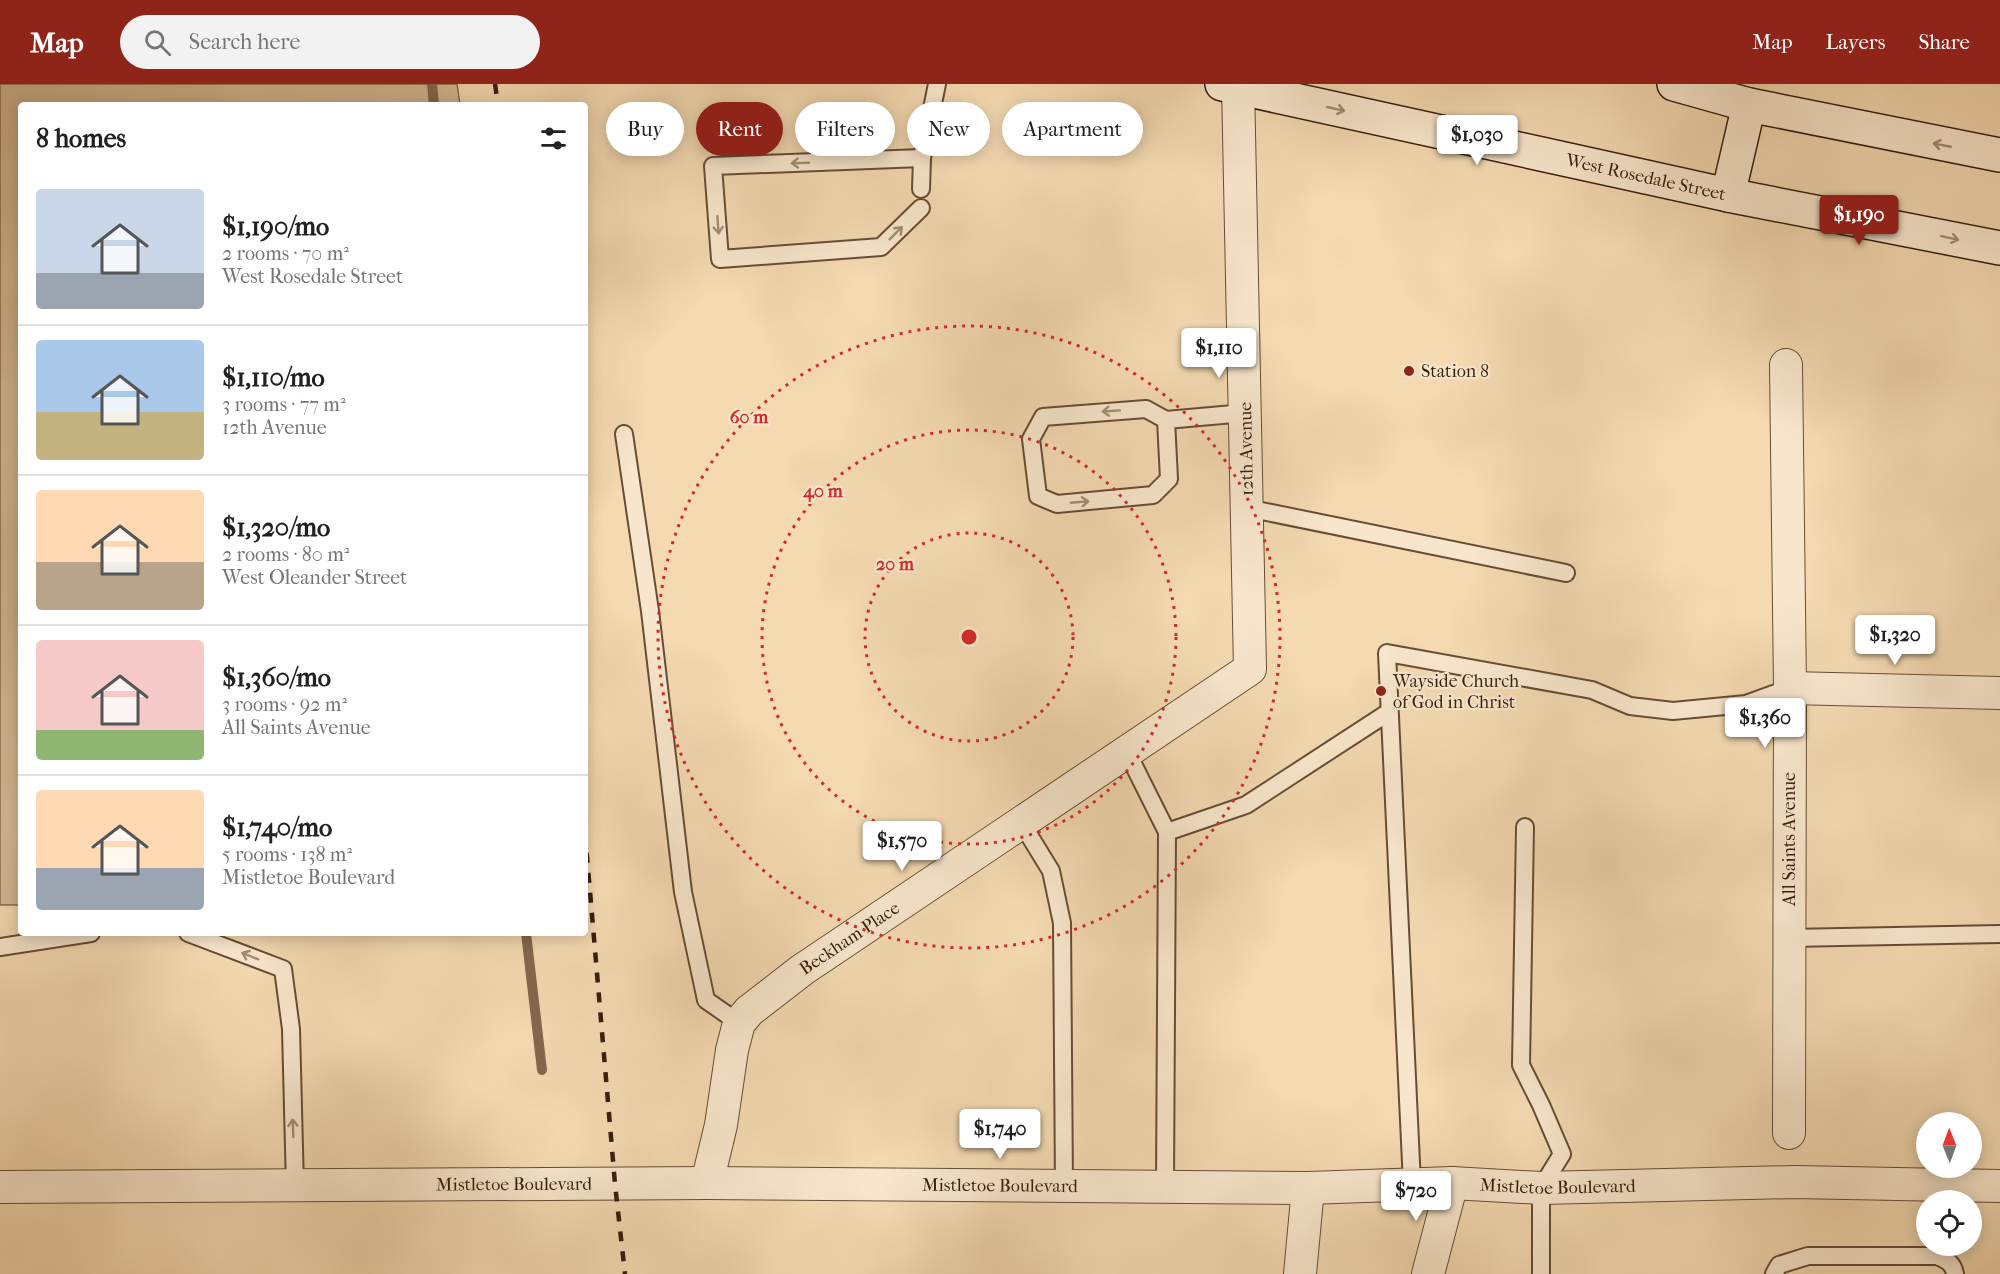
<!DOCTYPE html>
<html lang="en">
<head>
<meta charset="utf-8">
<style>
	:root { --surface:#fff; --page:#f2f2f2; --text:#202124; --muted:#757577; --line:#e0e0e0; --accent:#8f2418 }
	body { margin:0; font-family:"IM FELL French Canon",serif; background:var(--page); color:var(--text); height:100vh; display:flex; flex-direction:column; font-size:22px; white-space:nowrap }
	* { box-sizing:border-box; margin:0 }
	p { font-size:20px; color:var(--muted) }
	.icon { flex:none; width:33px; height:33px; fill:none; stroke:currentColor; stroke-width:2; stroke-linecap:round; stroke-linejoin:round }
	.map { position:relative; flex:1; overflow:hidden }
	.sheet { position:absolute; left:18px; top:18px; width:570px; height:834px; display:flex; flex-direction:column; background:var(--surface); border-radius:6px; box-shadow:0 3px 15px #0003 }
	.sheet>* { flex:none }
	.banner { position:absolute; left:606px; top:18px; width:570px; height:54px; display:flex; gap:12px }
	.needle { width:39px; rotate:359deg }
	.tools { position:absolute; left:1916px; top:1028px; display:grid; gap:12px }
	.tools a { display:grid; place-items:center; width:66px; height:66px; border-radius:50%; background:var(--surface); box-shadow:0 3px 15px #0003; font-size:30px }
	.price { position:absolute; translate:-50% -51px; padding:0 14px; border-radius:6px; background:#fff; color:#222; font-size:20px; line-height:39px; filter:drop-shadow(0 2px 3px #0008) }
	.price::after { content:''; position:absolute; left:50%; top:36px; width:18px; height:14px; margin-left:-9px; background:inherit; clip-path:polygon(0 0,100% 0,50% 100%) }
	.price.on { background:var(--accent); color:#fff }
	ul { padding:0; list-style:none }
	li { display:flex; align-items:center; gap:18px; height:150px; padding:0 18px }
	li+li { border-top:2px solid var(--line) }
	li span { display:grid; place-items:center; flex:none; width:168px; height:120px; border-radius:6px; color:#555 }
	li>.icon { margin-inline-start:auto }
	span .icon { width:72px; height:72px; fill:#fffc; stroke-width:1 }
	li b { font-size:26px }
	h2 { display:flex; justify-content:space-between; align-items:center; height:72px; padding:0 18px; font-size:26px }
	.pill { padding:0 21px; border-radius:27px; background:var(--surface); box-shadow:0 3px 15px #0003; font-size:21px; line-height:54px }
	.pill.on { background:var(--accent); color:#fff }
	header { display:flex; align-items:center; gap:36px; box-sizing:border-box; height:84px; padding:0 30px; background:var(--accent); color:#fff }
	header strong { font-size:28px }
	nav { display:flex; gap:33px; margin-inline-start:auto; font-size:21px }
	.search { width:420px; height:54px; background:var(--page); display:flex; align-items:center; gap:15px; box-sizing:border-box; padding:0 21px; border-radius:33px; color:var(--muted); font-size:22px }
	.map>svg:first-child { display:block }
</style>
</head>
<body>
<header>
<strong>Map</strong>
<div class="search"><svg class="icon" aria-label="search" viewBox="0 0 24 24"><circle cx="10" cy="10" r="6"/><path d="M15 15l6 6"/></svg>Search here</div>
<nav><a>Map</a><a>Layers</a><a>Share</a></nav>
</header>
<div class="map">
<svg width="2000" height="1190" viewBox="0 0 2000 1190">
	<rect width="100%" height="100%" fill="#f4d9b1"/>
	<filter id="stains"><feTurbulence type="fractalNoise" baseFrequency=".00333" numOctaves="4"/><feColorMatrix values="0 0 0 0 .2 0 0 0 0 .09 0 0 0 0 .02 0 0 0 .5 -.17"/></filter>
	<radialGradient id="worn" r=".72"><stop offset=".6" stop-color="#630" stop-opacity="0"/><stop offset="1" stop-color="#630" stop-opacity=".3"/></radialGradient>
	<!-- green -->
	<polygon fill="#d4b995" stroke="#866c50" stroke-width="1.5" points="0,0 457,0 460,21 21,21 21,821 0,821"/>
	<g fill="none" stroke-linecap="round" stroke-linejoin="round">
		<!-- stream -->
		<g stroke="#82684d" stroke-width="10">
			<polyline points="432,0 434,21"/>
			<polyline points="526,849 542,986"/>
		</g>
		<defs>
			<g id="lane">
				<polyline points="921,105 922,74 937,0"/>
				<polyline points="921,124 881,163 720,175 713,82 922,74"/>
				<polyline points="1166,336 1169,395 1153,411 1057,420 1038,412 1031,355 1043,333 1146,325 1166,336 1245,329"/>
				<polyline points="624,350 650,527 683,808 706,916 739,939"/>
				<polyline points="1247,424 1566,489"/>
				<polyline points="1127,668 1167,748 1165,1102"/>
				<polyline points="1021,738 1051,787 1062,839 1064,1102"/>
				<polyline points="1525,743 1521,981 1541,1021 1562,1070 1541,1104 1541,1190"/>
				<polyline points="1167,748 1246,721 1389,628"/>
				<polyline points="188,849 283,885 291,945 295,1103"/>
				<polyline points="1789,854 2000,850"/>
				<polyline points="0,863 91,849"/>
				<polyline points="1412,1100 1387,569 1592,606 1630,622 1673,627 1746,620 1790,604"/>
				<path d="M1774,1190L1779,1181L1808,1172H1937C1947,1176 1953,1179 1955,1190"/>
			</g>
			<g id="street">
				<polyline points="1786,281 1790,604 1789,1049"/>
				<polyline points="1790,604 2000,609"/>
				<path id="s1" d="M707,1099L721,1041L732,966L739,939L749,927L802,886L1250,585L1238,0"/>
				<path id="s2" d="M0,1103L707,1099L1308,1104L1452,1099L1541,1104L1795,1098L2000,1102"/>
				<polyline points="1300,1190 1308,1104"/>
				<polyline points="1428,1190 1452,1099"/>
			</g>
			<g id="secondary">
				<path id="s3" d="M1222,0L1728,111L2000,164"/>
				<polyline points="1674,0 1749,21 2000,71"/>
				<polyline points="1728,111 1749,21"/>
			</g>
		</defs>
		<!-- lane casing -->
		<use href="#lane" stroke="#674d34" stroke-width="20"/>
		<!-- street casing -->
		<use href="#street" stroke="#674d34" stroke-width="34"/>
		<!-- secondary casing -->
		<use href="#secondary" stroke="#381e0b" stroke-width="36"/>
		<!-- lane -->
		<use href="#lane" stroke="#f8e6cc" stroke-width="16"/>
		<!-- street -->
		<use href="#street" stroke="#f8e6cc" stroke-width="32"/>
		<!-- secondary -->
		<use href="#secondary" stroke="#f8e6cc" stroke-width="33"/>
		<!-- rail -->
		<g stroke="#381e0b" stroke-width="4.5" stroke-dasharray="10 10" stroke-linecap="butt">
			<polyline points="495,0 498,21"/>
			<polyline points="585,749 615,1100 625,1190"/>
		</g>
	</g>
	<!-- one-way arrows -->
	<defs><path id="oneway-shaft" d="M-6 0H5M1.5-3L5.5 0L1.5 3" fill="none" stroke-width="1.6" stroke-linecap="round" stroke-linejoin="round" transform="scale(1.5)"/></defs>
	<g stroke="#a28c75">
		<use href="#oneway-shaft" transform="translate(1336 25) rotate(13)"/>
		<use href="#oneway-shaft" transform="translate(1942 61) rotate(-169)"/>
		<use href="#oneway-shaft" transform="translate(800 79) rotate(178)"/>
		<use href="#oneway-shaft" transform="translate(718 141) rotate(86)"/>
		<use href="#oneway-shaft" transform="translate(896 149) rotate(-45)"/>
		<use href="#oneway-shaft" transform="translate(1950 154) rotate(12)"/>
		<use href="#oneway-shaft" transform="translate(1111 327) rotate(176)"/>
		<use href="#oneway-shaft" transform="translate(1080 418) rotate(-5)"/>
		<use href="#oneway-shaft" transform="translate(250 872) rotate(-158)"/>
		<use href="#oneway-shaft" transform="translate(293 1044) rotate(-92)"/>
	</g>
	<!-- distance rings -->
	<g fill="none" stroke="#d62828" stroke-width="3" stroke-dasharray="3 6">
		<circle cx="969" cy="553" r="104"/>
		<circle cx="969" cy="553" r="207"/>
		<circle cx="969" cy="553" r="311"/>
	</g>
	<!-- markers -->
	<g fill="#8f2418" stroke="#f8e6cc" stroke-width="2">
		<circle cx="1409" cy="287" r="6"/>
		<circle cx="1381" cy="607" r="6"/>
	</g>
	<g text-anchor="middle" stroke-width="4.5" stroke-linejoin="round" paint-order="stroke">
		<!-- street labels -->
		<g font-size="18" fill="#381e0b" stroke="#f8e6cc">
			<text dy="6" stroke="none"><textPath href="#s3" startOffset="434">West Rosedale Street</textPath></text>
			<text transform="translate(1246 365) rotate(-91)" y="6">12th Avenue</text>
			<text transform="translate(1789 755) rotate(-90)" y="6">All Saints Avenue</text>
			<text dy="6" stroke="none"><textPath href="#s1" startOffset="303">Beckham Place</textPath></text>
			<text dy="6" stroke="none"><textPath href="#s2" startOffset="514">Mistletoe Boulevard</textPath></text>
			<text dy="6" stroke="none"><textPath href="#s2" startOffset="1000">Mistletoe Boulevard</textPath></text>
			<text dy="6" stroke="none"><textPath href="#s2" startOffset="1558">Mistletoe Boulevard</textPath></text>
		</g>
		<!-- poi labels -->
		<g font-size="18" fill="#381e0b" stroke="#f8e6cc" text-anchor="start">
			<text x="1421" y="293">Station 8</text>
			<text x="1393" y="603">Wayside Church<tspan x="1393" dy="21">of God in Christ</tspan></text>
		</g>
	</g>
	<circle cx="969" cy="553" r="9" fill="#d62828" stroke="#f8e6cc" stroke-width="3"/>
	<g font-size="18" text-anchor="middle" font-weight="bold" fill="#d62828" stroke="#f8e6cc" stroke-width="4.5" stroke-linejoin="round" paint-order="stroke">
		<text x="749" y="339">60 m</text>
		<text x="823" y="413">40 m</text>
		<text x="895" y="486">20 m</text>
	</g>
	<rect width="100%" height="100%" filter="url(#stains)"/>
	<rect width="100%" height="100%" fill="url(#worn)"/>
</svg>
<div class="tools">
<a><svg class="needle" viewBox="-14 -14 28 28"><path d="M0-13l5 13h-10z" fill="#e53935"/><path d="M0 13l5-13h-10z" fill="#757577"/></svg></a>
<a><svg class="icon" aria-label="locate" viewBox="0 0 24 24"><circle cx="12" cy="12" r="6"/><path d="M12 2v4M12 18v4M2 12h4M18 12h4"/></svg></a>
</div>
<b class="price" style="left:1477px;top:82px">$1,030</b>
<b class="price on" style="left:1859px;top:162px">$1,190</b>
<b class="price" style="left:1219px;top:295px">$1,110</b>
<b class="price" style="left:1895px;top:582px">$1,320</b>
<b class="price" style="left:1765px;top:665px">$1,360</b>
<b class="price" style="left:902px;top:788px">$1,570</b>
<b class="price" style="left:1000px;top:1076px">$1,740</b>
<b class="price" style="left:1416px;top:1138px">$720</b>
<div class="banner">
<a class="pill">Buy</a>
<a class="pill on">Rent</a>
<a class="pill">Filters</a>
<a class="pill">New</a>
<a class="pill">Apartment</a>
</div>
<section class="sheet">
<h2>8 homes<svg class="icon" aria-label="filters" viewBox="0 0 24 24"><path d="M4 7h16M4 17h16"/><circle cx="9" cy="7" r="2"/><circle cx="15" cy="17" r="2"/></svg></h2>
<ul>
<li><span style="background:linear-gradient(#c9d6e8 70%,#9aa5b1 0)"><svg class="icon" aria-label="home" viewBox="0 0 24 24"><path d="M3 11l9-7 9 7M6 9v11h12V9"/></svg></span><div><b>$1,190/mo</b><p>2 rooms · 70 m²</p><p>West Rosedale Street</p></div></li>
<li><span style="background:linear-gradient(#a9c7e8 60%,#c2b280 0)"><svg class="icon" aria-label="home" viewBox="0 0 24 24"><path d="M3 11l9-7 9 7M6 9v11h12V9"/></svg></span><div><b>$1,110/mo</b><p>3 rooms · 77 m²</p><p>12th Avenue</p></div></li>
<li><span style="background:linear-gradient(#ffd9b3 60%,#b9a48a 0)"><svg class="icon" aria-label="home" viewBox="0 0 24 24"><path d="M3 11l9-7 9 7M6 9v11h12V9"/></svg></span><div><b>$1,320/mo</b><p>2 rooms · 80 m²</p><p>West Oleander Street</p></div></li>
<li><span style="background:linear-gradient(#f6c9c9 75%,#8fb573 0)"><svg class="icon" aria-label="home" viewBox="0 0 24 24"><path d="M3 11l9-7 9 7M6 9v11h12V9"/></svg></span><div><b>$1,360/mo</b><p>3 rooms · 92 m²</p><p>All Saints Avenue</p></div></li>
<li><span style="background:linear-gradient(#ffd9b3 65%,#9aa5b1 0)"><svg class="icon" aria-label="home" viewBox="0 0 24 24"><path d="M3 11l9-7 9 7M6 9v11h12V9"/></svg></span><div><b>$1,740/mo</b><p>5 rooms · 138 m²</p><p>Mistletoe Boulevard</p></div></li>
</ul>
</section>
</div>
</body>
</html>
